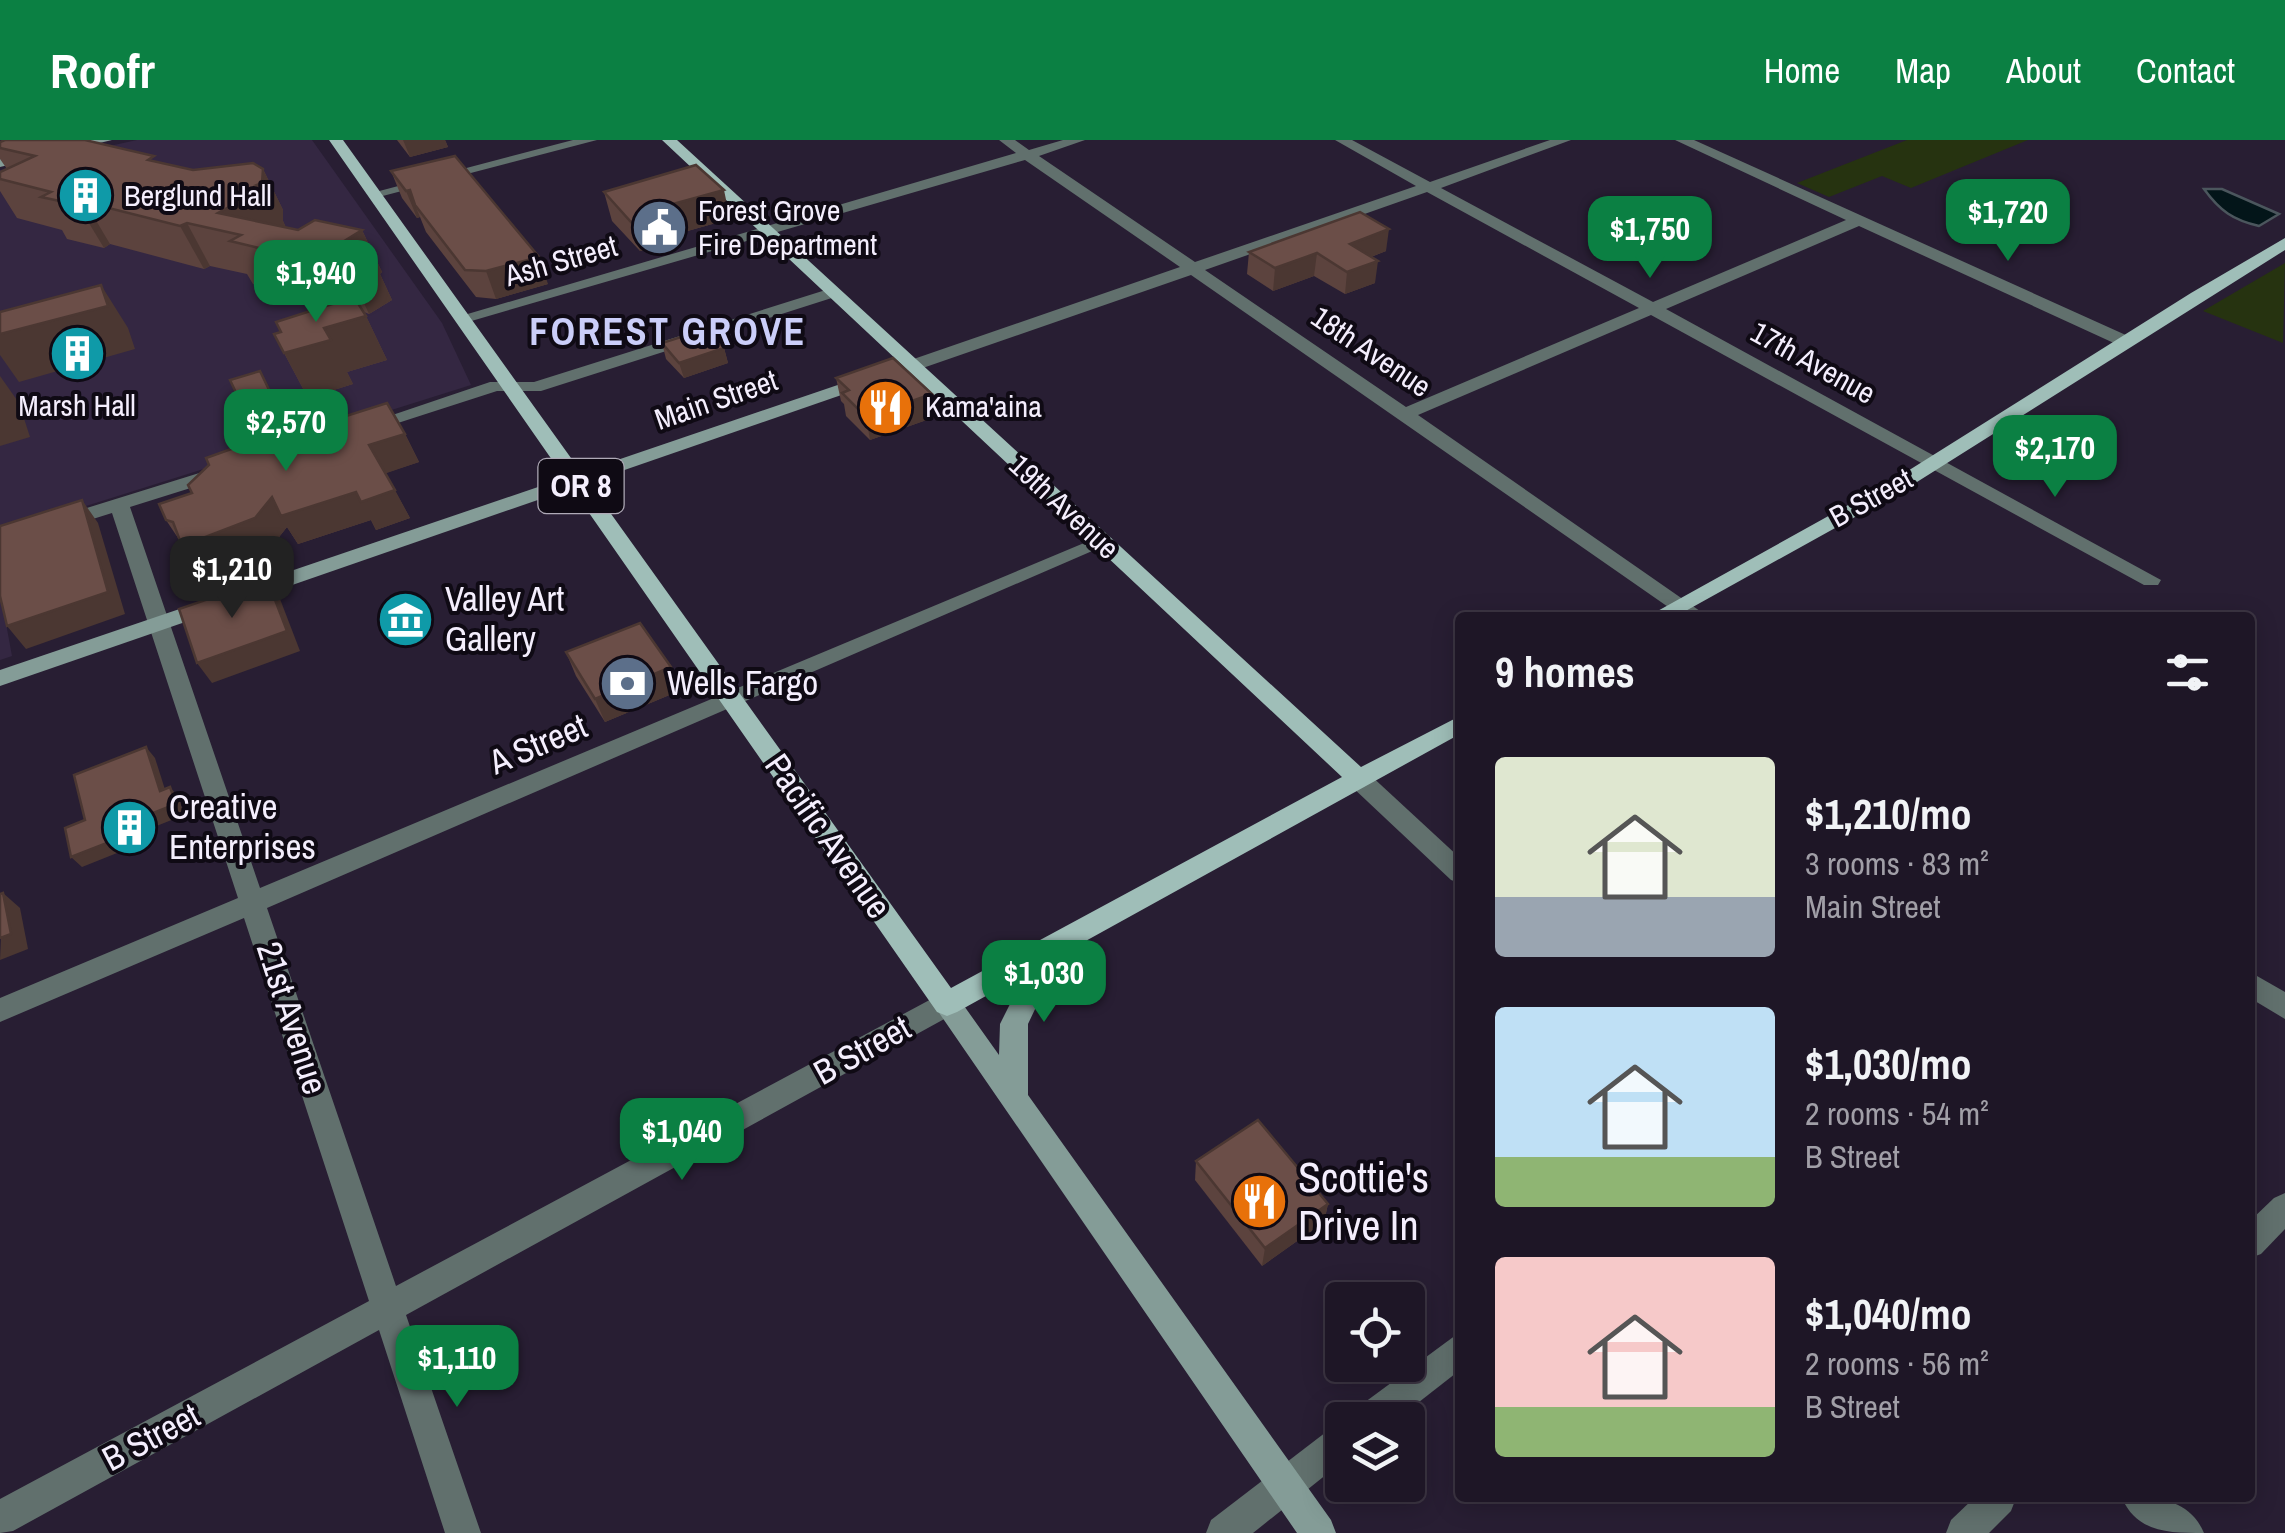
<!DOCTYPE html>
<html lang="en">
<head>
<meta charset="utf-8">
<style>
	:root { --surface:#1e1626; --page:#261f2e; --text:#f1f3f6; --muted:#a19fa7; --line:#3c3543; --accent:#0b8043 }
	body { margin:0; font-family:"Archivo Narrow",sans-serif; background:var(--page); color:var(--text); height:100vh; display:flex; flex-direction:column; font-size:38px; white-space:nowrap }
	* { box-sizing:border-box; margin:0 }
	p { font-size:32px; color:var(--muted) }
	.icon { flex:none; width:55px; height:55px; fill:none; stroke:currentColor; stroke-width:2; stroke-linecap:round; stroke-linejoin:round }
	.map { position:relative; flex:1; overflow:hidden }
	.panel { position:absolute; left:1455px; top:472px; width:800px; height:890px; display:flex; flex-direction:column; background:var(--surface); border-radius:10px; box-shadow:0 5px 25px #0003,0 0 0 2px var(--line) }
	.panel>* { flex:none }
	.fabs { position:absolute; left:1325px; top:1142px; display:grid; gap:20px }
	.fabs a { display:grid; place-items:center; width:100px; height:100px; border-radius:10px; background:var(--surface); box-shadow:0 5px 25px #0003,0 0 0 2px var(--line); font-size:50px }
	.price { position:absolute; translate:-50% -85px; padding:0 22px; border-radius:20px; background:var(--accent); color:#fff; font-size:32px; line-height:65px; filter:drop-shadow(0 2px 5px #0008) }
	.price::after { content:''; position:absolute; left:50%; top:60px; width:30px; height:22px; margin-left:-15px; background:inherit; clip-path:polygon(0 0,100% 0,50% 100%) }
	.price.on { background:#222; color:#fff }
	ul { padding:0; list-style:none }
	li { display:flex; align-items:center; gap:30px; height:250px; padding:0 40px }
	li span { display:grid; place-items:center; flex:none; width:280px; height:200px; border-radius:10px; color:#555 }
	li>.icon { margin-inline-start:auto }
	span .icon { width:120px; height:120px; fill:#fffc; stroke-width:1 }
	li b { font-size:42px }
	h2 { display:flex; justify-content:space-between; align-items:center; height:120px; padding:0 40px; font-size:42px }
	header { display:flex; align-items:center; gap:60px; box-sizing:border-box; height:140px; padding:0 50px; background:var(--accent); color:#fff }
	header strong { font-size:48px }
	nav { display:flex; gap:55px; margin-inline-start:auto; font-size:35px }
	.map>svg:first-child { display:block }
</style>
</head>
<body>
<header>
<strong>Roofr</strong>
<nav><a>Home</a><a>Map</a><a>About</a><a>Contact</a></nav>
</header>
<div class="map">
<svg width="2285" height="1393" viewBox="0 0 2285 1393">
	<rect width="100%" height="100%" fill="#281e33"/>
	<!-- built -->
	<polygon fill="#342742" points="137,0 312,0 442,183 471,245 86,366 107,444 5,478 12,516 0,520 0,30"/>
	<!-- green -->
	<g fill="#263310">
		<polygon points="1907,0 2028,0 1911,48 1882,36 1829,57 1797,43"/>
		<polygon points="2285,123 2283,203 2203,171"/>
	</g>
	<!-- water -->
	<path fill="#031519" stroke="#4b565d" stroke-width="2.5" d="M2204,49H2222L2279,74L2259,86C2233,80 2220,71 2204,49Z"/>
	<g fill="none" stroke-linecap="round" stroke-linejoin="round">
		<!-- street -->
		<g fill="#61706d" fill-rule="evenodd">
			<polygon points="573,0 597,0 375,58 368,54"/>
			<path d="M999,0H1015L1029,10L1063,0H1085L1039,16L1195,122L1416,46L1335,0H1352L1430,42L1550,0H1571L1441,48L1653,162L1846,80L1675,0H1694L2128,196V204H2116L1859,86L1666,169L2161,440L2158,445H2144L1651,175L1418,275L1710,478H1684L1191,135L917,230H905V222L1180,127L1025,20L468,182L454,178L1016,13ZM1427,52L1639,168L1406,267L1205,130Z"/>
			<polygon points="832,148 838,150 838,156 541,251 497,251 370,292 356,292 354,288 490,242 534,242"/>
			<polygon points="225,325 232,327 232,335 130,367 260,748 1096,398 1103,396 1113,402 267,768 396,1146 937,856 947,852 957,856 961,864 957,872 406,1175 481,1393 445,1393 379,1190 13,1391 0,1393 0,1359 369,1161 244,778 0,882 0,858 238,758 112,373 0,408 0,395"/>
			<polygon points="1359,630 1368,633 1460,718 1460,743 1451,740 1350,645 1347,639 1350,633"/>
			<polygon points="2250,832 2285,852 2285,879 2250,858"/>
			<polygon points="2285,1053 2285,1089 2261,1114 2250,1118 2250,1081 2274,1058"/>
			<polygon points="1460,1192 1460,1230 1396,1280 1352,1280 1357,1268"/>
			<polygon points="1342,1284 1342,1322 1253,1393 1206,1393 1211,1380 1330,1289"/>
			<polygon points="1974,1358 2016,1358 2011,1371 1989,1393 1946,1393 1951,1380"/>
			<path d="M2122,1358C2155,1356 2189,1358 2204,1393C2170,1393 2137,1393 2122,1358Z"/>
		</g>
		<!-- secondary -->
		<g fill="#849c97" fill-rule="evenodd">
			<polygon points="86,0 112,0 0,27 0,19"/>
			<polygon points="870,234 876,235 876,243 0,546 0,530"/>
			<polygon points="1051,797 1060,800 1064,808 1028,884 1028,955 1331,1380 1336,1393 1297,1393 933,864 937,856 947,852 957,856 999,915 1000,884 1042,800"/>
		</g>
		<!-- primary -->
		<g fill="#9fbeb8" fill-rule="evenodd">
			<polygon points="329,0 343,0 951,848 1342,637 662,0 677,0 1361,627 1460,576 1460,594 957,872 947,876 937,872"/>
			<polygon points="2285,98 2285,110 1909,347 1673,478 1645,478 1895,339 2191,153"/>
		</g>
	</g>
	<!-- wall -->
	<g fill="#5c433e">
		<polygon points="397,0 445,0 448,7 410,17"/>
		<polygon points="0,2 158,22 193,30 263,29 283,70 283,81 286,88 298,90 362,90 382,132 380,134 392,160 369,174 364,172 387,220 347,232 353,244 308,258 274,194 281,192 332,164 253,144 247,134 210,126 204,129 110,104 104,108 67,99 62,90 17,78 0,51 0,32 7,29 0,19"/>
		<polygon points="391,31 548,144 496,159 476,157 426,92 420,77 417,78 402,58"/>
		<polygon points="604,52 730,79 677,94 679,100 640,111 612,81"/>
		<polygon points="1386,111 1371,117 1375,143 1345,154 1314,136 1273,151 1247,134 1249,112"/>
		<polygon points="662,203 724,208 728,223 684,238 666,219"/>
		<polygon points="836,238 935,277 870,300 846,276 844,264 841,261"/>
		<polygon points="241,263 293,292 405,294 419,322 385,333 410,378 376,390 371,380 298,404 287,387 272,406 202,434 166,380 192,353 262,298"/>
		<polygon points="566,512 671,527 679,551 605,582 576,536"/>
		<polygon points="1196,1021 1328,1064 1324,1082 1262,1126 1195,1040"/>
	</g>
	<!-- shaded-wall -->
	<g fill="#4b3732">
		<polygon points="403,0 445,0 448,7 410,17"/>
		<polygon points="263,29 283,70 283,81 287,89 218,73 257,45"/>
		<polygon points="410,50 415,65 420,77 417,78 406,51"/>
		<polygon points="724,50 730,79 677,94 679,100 640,111 631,82 666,66"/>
		<polygon points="85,62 110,104 104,108 78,65"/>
		<polygon points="187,83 210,126 204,129 180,86"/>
		<polygon points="1389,89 1386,111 1347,126 1350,104"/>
		<polygon points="362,90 382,132 380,134 392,160 369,174 349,130 333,108"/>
		<polygon points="1317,113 1314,136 1273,151 1275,128"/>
		<polygon points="539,117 548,144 496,159 486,131"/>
		<polygon points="1378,121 1375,143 1345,154 1347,132"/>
		<polygon points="101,145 128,188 135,209 19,242 0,215 0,194"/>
		<polygon points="366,176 387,220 347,232 353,244 308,258 284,213 324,188"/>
		<polygon points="724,208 728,223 684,238 679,223"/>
		<polygon points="260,231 296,299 267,308 241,263"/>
		<polygon points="0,236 19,263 30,297 0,306"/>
		<polygon points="932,254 935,277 870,300 866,277"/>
		<polygon points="405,294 419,322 384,334 369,305"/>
		<polygon points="395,350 410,378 376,390 371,380 298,404 287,387 272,406 202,434 182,406 272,357"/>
		<polygon points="82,360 98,383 125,474 26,509 7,486"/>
		<polygon points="267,439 280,459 300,511 212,543 197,523"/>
		<polygon points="671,527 679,551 605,582 595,559"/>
		<polygon points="146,607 155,618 169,662 160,651"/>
		<polygon points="170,647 179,658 184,675 114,703 117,713 82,727 71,717"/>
		<polygon points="3,753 20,768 28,809 0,820"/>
		<polygon points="1328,1064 1324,1082 1262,1126 1265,1108"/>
	</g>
	<!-- building -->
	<g fill="#6b4e48" stroke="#4b3732" stroke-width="2.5">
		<polygon points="5,0 85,0 154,16 148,20 193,30 253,23 263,29 262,43 257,45 266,47 218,73 298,90 315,80 362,90 333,108 372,117 349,130 230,101 241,95 187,83 180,86 85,62 78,65 41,57 51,52 0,39 0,32 35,16 0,8 0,2"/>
		<polygon points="455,16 539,117 486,131 465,130 415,65 410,50 406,51 391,31"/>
		<polygon points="696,25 724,50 666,66 671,71 631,82 604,52"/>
		<polygon points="1360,72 1389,89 1350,104 1378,121 1347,132 1317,113 1275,128 1249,112"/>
		<polygon points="101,145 108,166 0,194 0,172"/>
		<polygon points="354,157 366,176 324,188 331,200 284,213 274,194 281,192 276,182"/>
		<polygon points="706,189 724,208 679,223 662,203"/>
		<polygon points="893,218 932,254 866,277 842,253 849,250 836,238"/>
		<polygon points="260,231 271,254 241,263 230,240"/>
		<polygon points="387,263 405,294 369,305 395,350 361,362 356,352 281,376 272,357 255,378 182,406 173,382 166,380 159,364 192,353 188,345 209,325 206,318 290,288 292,292 302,290"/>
		<polygon points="82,360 108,452 7,486 0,456 0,386"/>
		<polygon points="267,439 287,491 197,523 179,469"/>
		<polygon points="640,483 671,527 595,559 566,512"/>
		<polygon points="146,607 160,651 170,647 176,664 105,692 107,703 71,717 65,688 85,680 74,635"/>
		<polygon points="3,753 11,794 0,798 0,754"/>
		<polygon points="1258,980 1328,1064 1265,1108 1196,1021"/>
	</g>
	<!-- icons -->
	<defs>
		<symbol id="building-disc" viewBox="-11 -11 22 22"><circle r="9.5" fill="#0f9aa8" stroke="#0f0a14"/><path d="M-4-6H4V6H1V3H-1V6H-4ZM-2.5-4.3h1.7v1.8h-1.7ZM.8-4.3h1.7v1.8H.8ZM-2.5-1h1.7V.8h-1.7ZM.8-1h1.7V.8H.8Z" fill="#fff"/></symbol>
		<symbol id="civic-disc" viewBox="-11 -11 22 22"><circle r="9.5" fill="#5c6f8a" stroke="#0f0a14"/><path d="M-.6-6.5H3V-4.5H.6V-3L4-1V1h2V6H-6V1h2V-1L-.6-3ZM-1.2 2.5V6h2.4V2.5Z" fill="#fff"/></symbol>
		<symbol id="restaurant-disc" viewBox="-11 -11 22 22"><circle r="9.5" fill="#e8710a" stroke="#0f0a14"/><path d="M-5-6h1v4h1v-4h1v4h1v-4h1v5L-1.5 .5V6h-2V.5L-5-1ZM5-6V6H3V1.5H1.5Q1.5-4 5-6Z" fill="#fff"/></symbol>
		<symbol id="museum-disc" viewBox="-11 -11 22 22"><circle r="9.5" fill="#0f9aa8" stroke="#0f0a14"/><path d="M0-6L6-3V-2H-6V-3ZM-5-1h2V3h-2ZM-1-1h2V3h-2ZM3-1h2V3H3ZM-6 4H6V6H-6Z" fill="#fff"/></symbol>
		<symbol id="bank-disc" viewBox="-11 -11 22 22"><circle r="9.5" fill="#5c6f8a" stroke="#0f0a14"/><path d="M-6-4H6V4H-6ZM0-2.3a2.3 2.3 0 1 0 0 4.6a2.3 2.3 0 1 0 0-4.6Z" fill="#fff"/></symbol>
	</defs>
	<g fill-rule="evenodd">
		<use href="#building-disc" x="54" y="24" width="63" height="63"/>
		<use href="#civic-disc" x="628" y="56" width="63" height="63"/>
		<use href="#building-disc" x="46" y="182" width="63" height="63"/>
		<use href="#restaurant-disc" x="854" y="236" width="63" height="63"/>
		<use href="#museum-disc" x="374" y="448" width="63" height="63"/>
		<use href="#bank-disc" x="596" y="512" width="63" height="63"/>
		<use href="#building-disc" x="98" y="656" width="63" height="63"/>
		<use href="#restaurant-disc" x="1228" y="1030" width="63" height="63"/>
	</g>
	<g text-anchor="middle" stroke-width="8" stroke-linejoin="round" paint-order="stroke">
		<!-- far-poi labels -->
		<g font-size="30" fill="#f4eefd" stroke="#0f0a14" text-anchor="start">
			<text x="124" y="66">Berglund Hall</text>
			<text x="698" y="81">Forest Grove<tspan x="698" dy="34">Fire Department</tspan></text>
			<text x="77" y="276" text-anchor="middle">Marsh Hall</text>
			<text x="925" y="277">Kama'aina</text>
		</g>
		<!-- far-street labels -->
		<g font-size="30" fill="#f4eefd" stroke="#0f0a14">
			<text transform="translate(561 121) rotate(-16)" y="10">Ash Street</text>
			<text transform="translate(1371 212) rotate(34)" y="10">18th Avenue</text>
			<text transform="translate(1813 223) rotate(29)" y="10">17th Avenue</text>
			<text transform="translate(716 260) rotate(-19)" y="10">Main Street</text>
			<text transform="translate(1871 358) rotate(-29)" y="10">B Street</text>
			<text transform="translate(1064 367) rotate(43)" y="10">19th Avenue</text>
		</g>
		<!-- shield labels -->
		<rect fill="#0f0a14" stroke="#afaab7" stroke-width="2.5" x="538.5" y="319" width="85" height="54" rx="8"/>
		<g font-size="32" font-weight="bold" fill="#f4eefd">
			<text x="581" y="357">OR 8</text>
		</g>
		<!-- poi labels -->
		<g font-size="35" fill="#f4eefd" stroke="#0f0a14" text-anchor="start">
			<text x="445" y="471">Valley Art<tspan x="445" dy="40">Gallery</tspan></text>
			<text x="667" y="555">Wells Fargo</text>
			<text x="169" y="679">Creative<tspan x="169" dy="40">Enterprises</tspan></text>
		</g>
		<!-- street labels -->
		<g font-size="35" fill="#f4eefd" stroke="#0f0a14">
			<text transform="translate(538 604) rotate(-23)" y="12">A Street</text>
			<text transform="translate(828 696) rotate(55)" y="12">Pacific Avenue</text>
			<text transform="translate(292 878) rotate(72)" y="12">21st Avenue</text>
			<text transform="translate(862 910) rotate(-29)" y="12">B Street</text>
			<text transform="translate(151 1297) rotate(-28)" y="12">B Street</text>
		</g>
		<!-- far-district labels -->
		<g font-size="38" font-weight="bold" letter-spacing="2.5" fill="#cbcef9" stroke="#0f0a14">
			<text x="668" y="205">FOREST GROVE</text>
		</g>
		<!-- near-poi labels -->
		<g font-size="42" fill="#f4eefd" stroke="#0f0a14" text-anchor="start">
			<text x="1298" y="1052">Scottie's<tspan x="1298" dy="48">Drive In</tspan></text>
		</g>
	</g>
</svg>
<div class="fabs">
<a><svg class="icon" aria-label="locate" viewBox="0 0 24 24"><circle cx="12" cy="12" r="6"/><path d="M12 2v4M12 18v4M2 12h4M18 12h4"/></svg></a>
<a><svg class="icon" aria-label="layers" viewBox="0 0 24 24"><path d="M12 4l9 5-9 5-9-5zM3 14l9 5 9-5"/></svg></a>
</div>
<b class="price" style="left:2008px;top:124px">$1,720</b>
<b class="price" style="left:1650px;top:141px">$1,750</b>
<b class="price" style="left:316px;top:185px">$1,940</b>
<b class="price" style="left:286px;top:334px">$2,570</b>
<b class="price" style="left:2055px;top:360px">$2,170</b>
<b class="price on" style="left:232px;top:481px">$1,210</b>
<b class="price" style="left:1044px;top:885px">$1,030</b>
<b class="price" style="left:682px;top:1043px">$1,040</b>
<b class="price" style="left:457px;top:1270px">$1,110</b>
<section class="panel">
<h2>9 homes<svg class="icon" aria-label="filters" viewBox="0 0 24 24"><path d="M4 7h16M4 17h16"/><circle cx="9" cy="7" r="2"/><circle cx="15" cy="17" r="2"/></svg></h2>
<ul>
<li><span style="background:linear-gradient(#dfe7d0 70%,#9aa5b1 0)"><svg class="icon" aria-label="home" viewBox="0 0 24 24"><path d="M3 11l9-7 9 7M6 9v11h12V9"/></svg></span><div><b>$1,210/mo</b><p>3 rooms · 83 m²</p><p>Main Street</p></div></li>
<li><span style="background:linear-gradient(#bfe0f5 75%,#8fb573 0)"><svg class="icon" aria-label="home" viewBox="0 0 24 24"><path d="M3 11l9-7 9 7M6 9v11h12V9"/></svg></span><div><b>$1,030/mo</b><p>2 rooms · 54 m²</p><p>B Street</p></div></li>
<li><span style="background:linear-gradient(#f6c9c9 75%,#8fb573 0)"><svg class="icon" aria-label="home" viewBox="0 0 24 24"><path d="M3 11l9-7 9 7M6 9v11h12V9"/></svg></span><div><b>$1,040/mo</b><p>2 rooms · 56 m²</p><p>B Street</p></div></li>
</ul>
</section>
</div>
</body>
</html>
